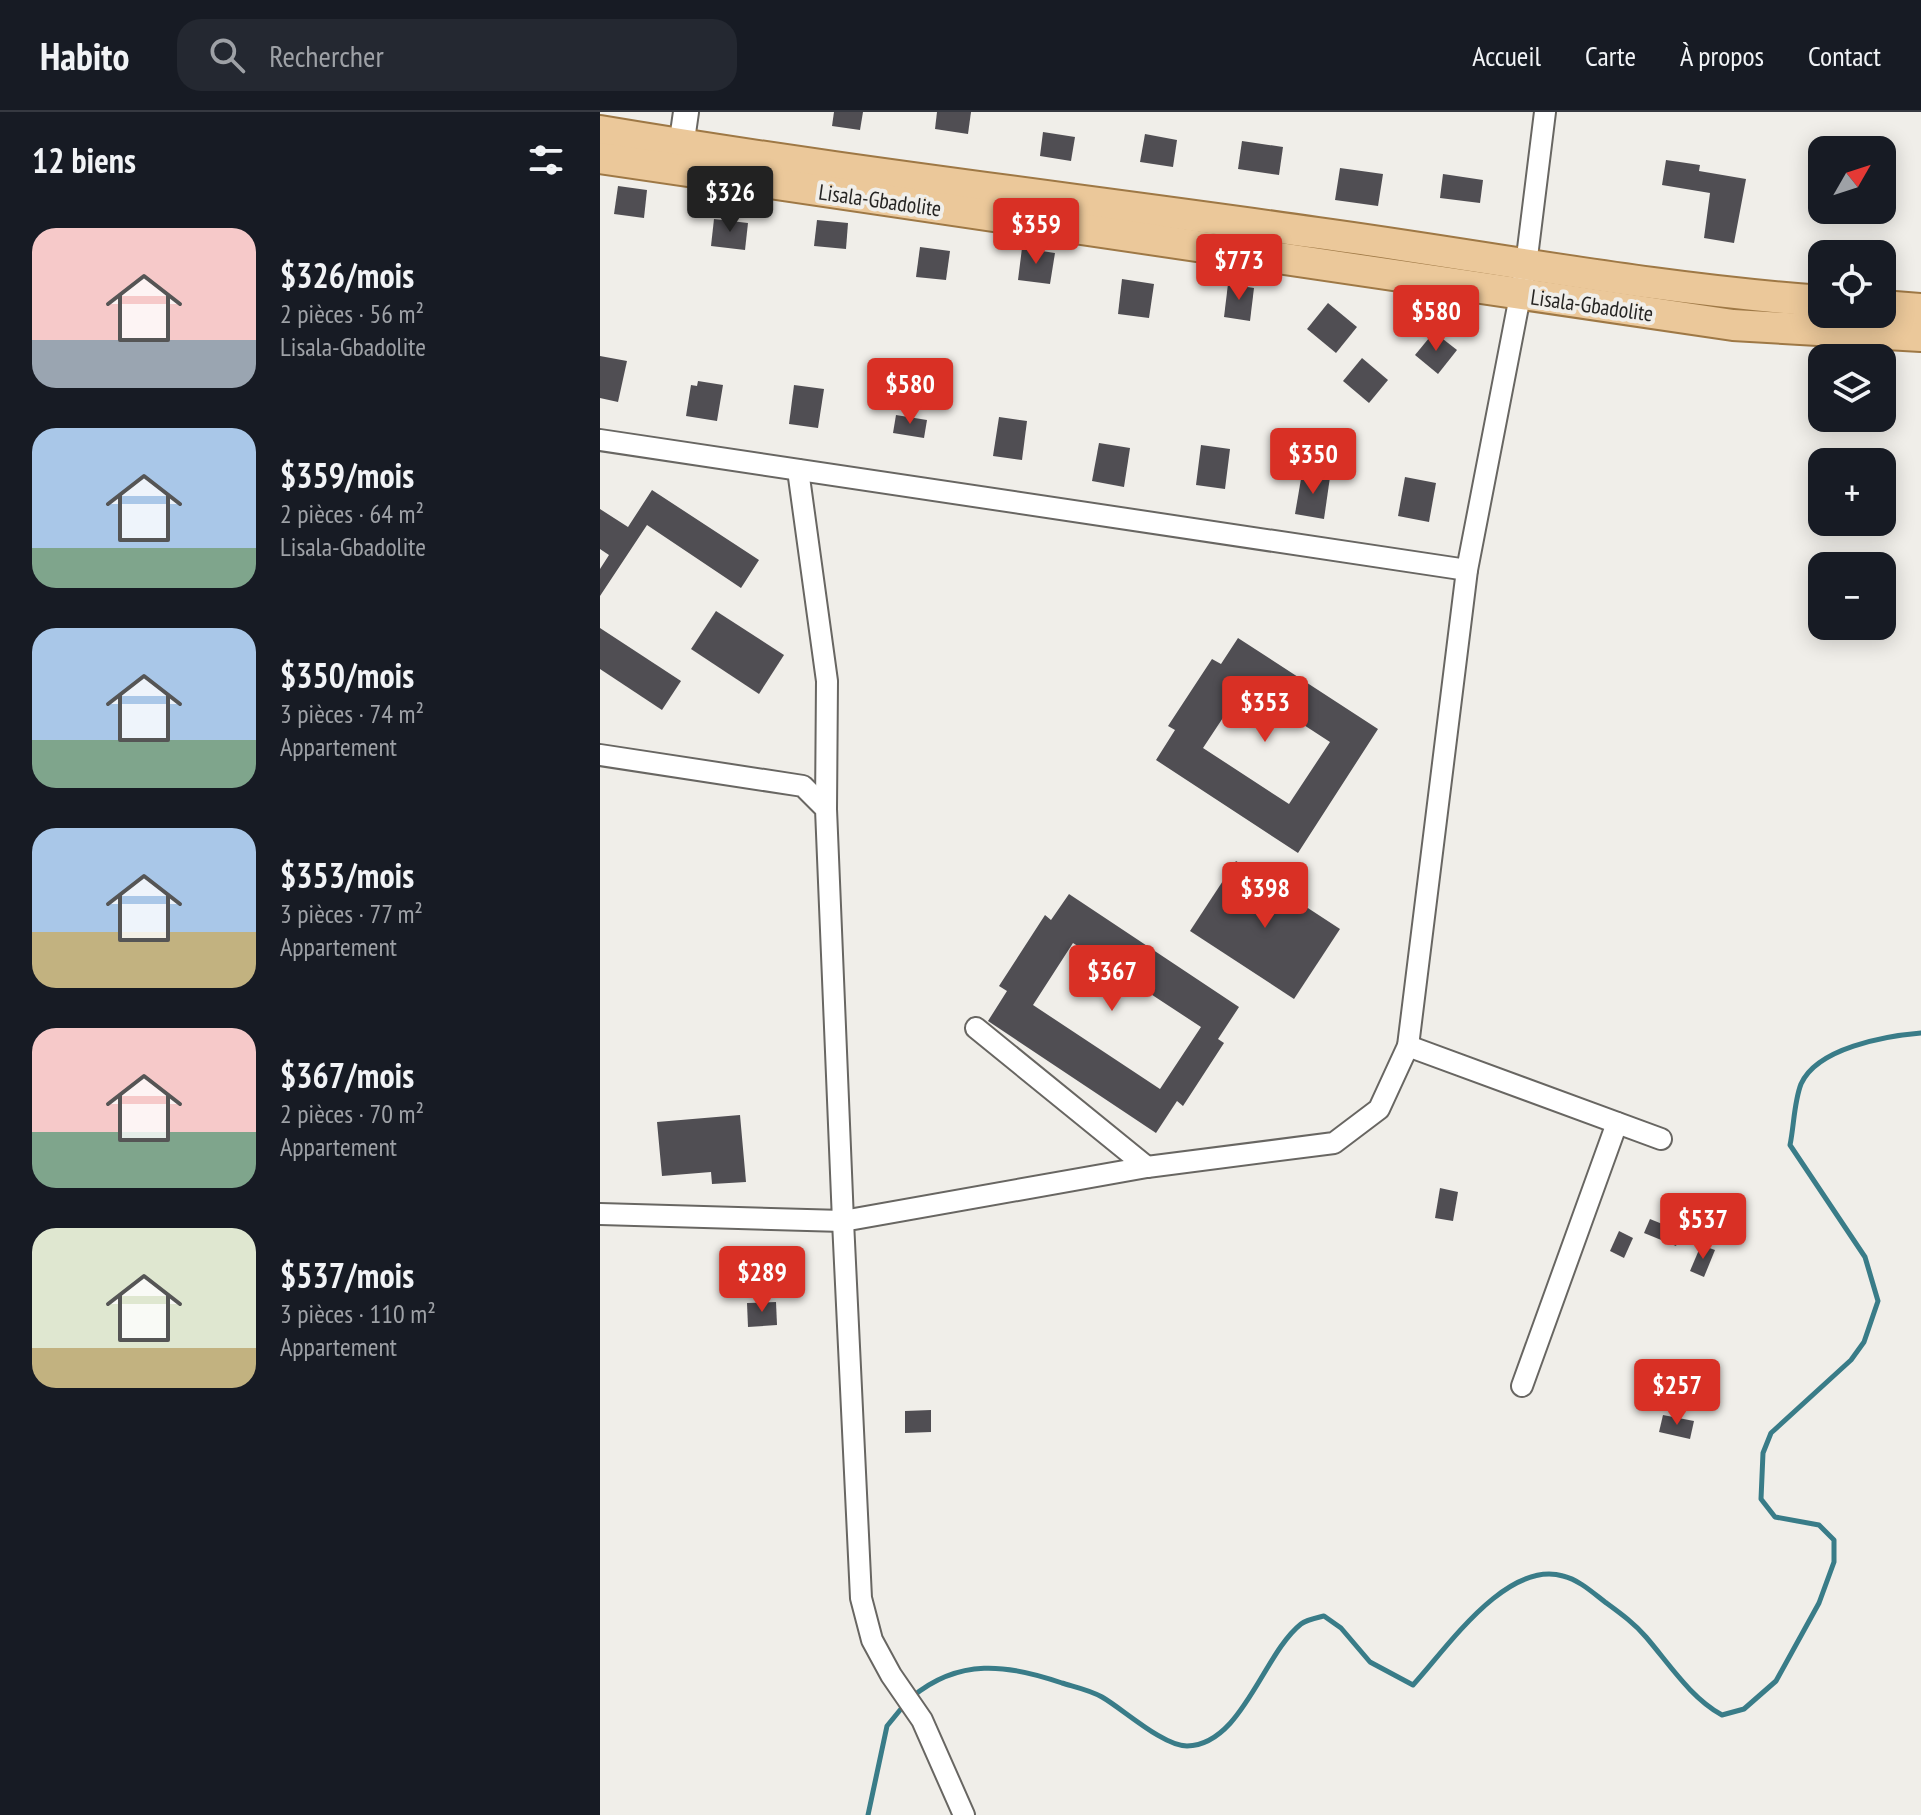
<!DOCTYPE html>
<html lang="fr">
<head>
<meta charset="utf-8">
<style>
	:root { --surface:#171b24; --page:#242831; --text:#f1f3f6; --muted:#9ea1a6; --line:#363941; --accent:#d93025 }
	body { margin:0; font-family:"PT Sans Narrow",sans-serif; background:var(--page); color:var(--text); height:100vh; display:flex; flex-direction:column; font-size:30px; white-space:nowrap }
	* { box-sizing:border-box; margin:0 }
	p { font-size:26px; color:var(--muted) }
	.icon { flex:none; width:44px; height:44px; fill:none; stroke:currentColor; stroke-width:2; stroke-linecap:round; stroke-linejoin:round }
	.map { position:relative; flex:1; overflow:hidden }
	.side { display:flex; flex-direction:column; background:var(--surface); width:600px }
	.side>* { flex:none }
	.needle { width:52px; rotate:51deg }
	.buttons { position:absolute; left:1208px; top:24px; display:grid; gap:16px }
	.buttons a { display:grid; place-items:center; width:88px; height:88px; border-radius:16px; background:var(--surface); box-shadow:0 4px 20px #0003; font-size:40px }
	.price { position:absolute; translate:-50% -68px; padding:0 18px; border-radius:8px; background:var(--accent); color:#fff; font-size:26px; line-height:52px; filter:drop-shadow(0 2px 4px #0008) }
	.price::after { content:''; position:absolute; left:50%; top:48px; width:24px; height:18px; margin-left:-12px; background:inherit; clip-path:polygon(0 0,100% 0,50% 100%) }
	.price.active { background:#222; color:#fff }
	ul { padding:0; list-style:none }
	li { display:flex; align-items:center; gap:24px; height:200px; padding:0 32px }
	li span { display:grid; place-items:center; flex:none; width:224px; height:160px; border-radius:24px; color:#555 }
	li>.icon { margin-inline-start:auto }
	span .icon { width:96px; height:96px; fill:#fffc; stroke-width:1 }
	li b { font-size:34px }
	h2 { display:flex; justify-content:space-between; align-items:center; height:96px; padding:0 32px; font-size:34px }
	header { display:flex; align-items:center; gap:48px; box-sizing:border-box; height:112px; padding:0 40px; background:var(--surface); border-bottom:2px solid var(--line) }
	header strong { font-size:38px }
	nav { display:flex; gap:44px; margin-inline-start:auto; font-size:28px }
	.search { width:560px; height:72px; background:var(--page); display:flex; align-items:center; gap:20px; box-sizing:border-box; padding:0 28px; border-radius:24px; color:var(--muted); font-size:30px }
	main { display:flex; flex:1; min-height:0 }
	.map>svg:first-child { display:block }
</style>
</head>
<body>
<header>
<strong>Habito</strong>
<div class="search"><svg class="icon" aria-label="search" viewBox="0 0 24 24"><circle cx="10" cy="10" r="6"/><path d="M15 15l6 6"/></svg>Rechercher</div>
<nav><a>Accueil</a><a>Carte</a><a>À propos</a><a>Contact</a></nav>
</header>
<main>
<section class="side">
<h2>12 biens<svg class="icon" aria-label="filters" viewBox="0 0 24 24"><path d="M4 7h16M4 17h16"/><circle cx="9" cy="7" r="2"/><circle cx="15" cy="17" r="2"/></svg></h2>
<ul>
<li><span style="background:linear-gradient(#f6c9c9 70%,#9aa5b1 0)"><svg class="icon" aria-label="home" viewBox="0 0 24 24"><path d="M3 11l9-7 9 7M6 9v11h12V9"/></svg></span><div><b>$326/mois</b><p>2 pièces · 56 m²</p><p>Lisala-Gbadolite</p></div></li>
<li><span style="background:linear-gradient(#a9c7e8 75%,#7fa58c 0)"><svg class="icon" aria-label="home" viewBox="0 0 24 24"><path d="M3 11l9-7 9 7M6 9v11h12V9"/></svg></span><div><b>$359/mois</b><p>2 pièces · 64 m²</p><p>Lisala-Gbadolite</p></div></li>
<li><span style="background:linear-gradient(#a9c7e8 70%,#7fa58c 0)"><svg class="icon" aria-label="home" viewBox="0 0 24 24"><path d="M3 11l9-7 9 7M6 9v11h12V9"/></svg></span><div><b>$350/mois</b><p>3 pièces · 74 m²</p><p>Appartement</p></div></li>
<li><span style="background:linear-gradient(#a9c7e8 65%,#c2b280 0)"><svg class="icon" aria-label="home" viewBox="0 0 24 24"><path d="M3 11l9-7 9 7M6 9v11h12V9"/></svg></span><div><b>$353/mois</b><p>3 pièces · 77 m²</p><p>Appartement</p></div></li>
<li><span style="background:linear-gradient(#f6c9c9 65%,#7fa58c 0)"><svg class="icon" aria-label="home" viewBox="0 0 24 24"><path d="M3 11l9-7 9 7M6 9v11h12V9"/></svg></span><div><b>$367/mois</b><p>2 pièces · 70 m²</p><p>Appartement</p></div></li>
<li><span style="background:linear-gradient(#dfe7d0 75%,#c2b280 0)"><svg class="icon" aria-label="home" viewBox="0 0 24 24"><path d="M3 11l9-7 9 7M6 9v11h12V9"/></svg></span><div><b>$537/mois</b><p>3 pièces · 110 m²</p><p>Appartement</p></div></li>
</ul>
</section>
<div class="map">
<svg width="1321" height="1703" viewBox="0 0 1321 1703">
	<rect width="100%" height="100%" fill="#f0eee9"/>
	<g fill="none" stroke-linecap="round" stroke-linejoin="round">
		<!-- stream -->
		<g stroke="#397c88" stroke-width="5">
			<path d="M312,1585C359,1546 407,1552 462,1571C475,1575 490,1578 502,1585C523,1597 563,1634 587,1634C642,1633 663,1542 701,1512C706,1508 716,1506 724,1504L741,1516L770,1550L813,1573C847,1536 906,1448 963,1464C979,1468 992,1480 1005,1490C1020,1501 1034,1511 1046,1525C1070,1553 1091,1586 1122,1603L1144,1597L1176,1569L1219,1491L1234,1450V1428L1219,1413L1175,1405L1161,1387L1163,1341L1171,1321L1251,1248L1264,1230L1278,1189L1265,1145L1190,1033C1194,1014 1194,990 1201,972C1217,936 1285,924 1321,921"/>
			<polyline points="268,1703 287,1614 305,1592"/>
		</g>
	</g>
	<!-- building -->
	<g fill="#504e53" fill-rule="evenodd">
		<polygon points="234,0 263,0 260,18 232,14"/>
		<polygon points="337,0 371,0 368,22 335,17"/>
		<polygon points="443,20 475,25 471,49 440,44"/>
		<polygon points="545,22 577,28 573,55 540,50"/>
		<polygon points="642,29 683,35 679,63 638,57"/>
		<polygon points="1066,48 1100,53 1099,59 1146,67 1134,131 1104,126 1110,81 1062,73"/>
		<polygon points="740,56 783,62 778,94 735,88"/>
		<polygon points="843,62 883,68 880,91 840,86"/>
		<polygon points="18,74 47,78 44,106 14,102"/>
		<polygon points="114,107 148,111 145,138 111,134"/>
		<polygon points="217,108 248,111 246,137 214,134"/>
		<polygon points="320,135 350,139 346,168 316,165"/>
		<polygon points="422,136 455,141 450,172 418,168"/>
		<polygon points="522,167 554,172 549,206 518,202"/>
		<polygon points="628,172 654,176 650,209 624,205"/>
		<polygon points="728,191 757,215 736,241 707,217"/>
		<polygon points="834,220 857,238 838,262 815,243"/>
		<polygon points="0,244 27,249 18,290 0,286"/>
		<polygon points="762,246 788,268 769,291 743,269"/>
		<polygon points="98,269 123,273 117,309 86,304 91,273 97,274"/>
		<polygon points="194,273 224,277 218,316 189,312"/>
		<polygon points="296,303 327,308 324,326 293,321"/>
		<polygon points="399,305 427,309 422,348 393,344"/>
		<polygon points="499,331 530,336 524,375 492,369"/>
		<polygon points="601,333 630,337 625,377 596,373"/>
		<polygon points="702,361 730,365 724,407 695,402"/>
		<polygon points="805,365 836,371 829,410 798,404"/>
		<polygon points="52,378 159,448 141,476 47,413 0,484 0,457 9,443 0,437 0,397 28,415"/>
		<polygon points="116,499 184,543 159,582 91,537"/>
		<polygon points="0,516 81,569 62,598 0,557"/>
		<path d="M638,526L778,617L698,741L556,648L575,618L568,614L612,547L621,552ZM644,574L730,630L689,692L603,636Z"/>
		<polygon points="636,749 740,817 694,887 590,819"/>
		<path d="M469,782L639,895L618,927L624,931L583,994L577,989L556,1021L388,909L407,879L399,874L445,803L451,808ZM473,831L601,915L560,977L433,893Z"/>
		<polygon points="140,1003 146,1070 112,1072 111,1060 62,1064 57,1010"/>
		<polygon points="840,1076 858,1080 853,1109 835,1106"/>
		<polygon points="1050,1107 1082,1120 1076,1134 1044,1121"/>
		<polygon points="1019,1119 1033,1126 1024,1146 1010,1139"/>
		<polygon points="1101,1133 1115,1138 1104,1165 1090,1159"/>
		<polygon points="176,1190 177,1213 148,1215 147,1191"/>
		<polygon points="331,1298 331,1320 305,1321 305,1299"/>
		<polygon points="1063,1303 1094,1309 1090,1327 1059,1320"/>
	</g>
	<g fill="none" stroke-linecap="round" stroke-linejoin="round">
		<defs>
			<g id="minor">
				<polyline points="0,328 867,458"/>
				<polyline points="198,358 227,569 226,697"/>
				<polyline points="0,643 203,674 226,697 243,1109 0,1102"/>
				<polyline points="376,916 547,1055"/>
				<polyline points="808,934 1061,1027"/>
				<polyline points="922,1274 1017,1011"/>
				<polyline points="364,1703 322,1608 291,1563 272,1528 261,1486 243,1109 547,1055 734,1031 779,997 808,934 867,458 926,153 945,0"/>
			</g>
			<polyline id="tertiary" points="79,49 86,0"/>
			<g id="primary">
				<path d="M0,19C238,59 479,87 718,121C887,144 1052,177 1222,189"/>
				<polyline points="0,46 1133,213 1321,224"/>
				<polyline points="1282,194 1321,197"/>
			</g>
		</defs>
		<!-- minor casing -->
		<use href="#minor" stroke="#686662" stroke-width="24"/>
		<!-- tertiary casing -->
		<use href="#tertiary" stroke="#686662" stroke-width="28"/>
		<!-- primary casing -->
		<use href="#primary" stroke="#9e7845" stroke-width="34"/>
		<!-- minor -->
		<use href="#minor" stroke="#fff" stroke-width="20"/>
		<!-- tertiary -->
		<use href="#tertiary" stroke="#fff" stroke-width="24"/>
		<!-- primary -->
		<use href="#primary" stroke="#ebc89a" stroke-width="30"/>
	</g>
	<g text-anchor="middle" stroke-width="8" stroke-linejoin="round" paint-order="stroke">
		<!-- street labels -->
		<g font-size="22" fill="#262523" stroke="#f0eee9">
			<text transform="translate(280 88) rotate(8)" y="8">Lisala-Gbadolite</text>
			<text transform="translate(992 193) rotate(8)" y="8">Lisala-Gbadolite</text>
		</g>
	</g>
</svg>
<div class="buttons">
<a><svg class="needle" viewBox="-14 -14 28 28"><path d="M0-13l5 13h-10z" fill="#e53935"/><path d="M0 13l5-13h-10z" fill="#9ea1a6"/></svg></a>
<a><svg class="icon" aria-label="locate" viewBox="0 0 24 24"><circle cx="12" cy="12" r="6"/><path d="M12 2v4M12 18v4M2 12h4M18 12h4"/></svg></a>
<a><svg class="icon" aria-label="layers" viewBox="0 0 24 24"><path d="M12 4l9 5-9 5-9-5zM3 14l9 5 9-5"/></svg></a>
<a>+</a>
<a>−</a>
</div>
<b class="price active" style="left:130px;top:122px">$326</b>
<b class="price" style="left:436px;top:154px">$359</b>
<b class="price" style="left:639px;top:190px">$773</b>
<b class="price" style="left:836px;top:241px">$580</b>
<b class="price" style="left:310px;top:314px">$580</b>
<b class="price" style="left:713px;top:384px">$350</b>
<b class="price" style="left:665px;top:632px">$353</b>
<b class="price" style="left:665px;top:818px">$398</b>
<b class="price" style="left:512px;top:901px">$367</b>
<b class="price" style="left:1103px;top:1149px">$537</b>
<b class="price" style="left:162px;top:1202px">$289</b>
<b class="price" style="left:1077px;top:1315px">$257</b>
</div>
</main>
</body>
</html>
